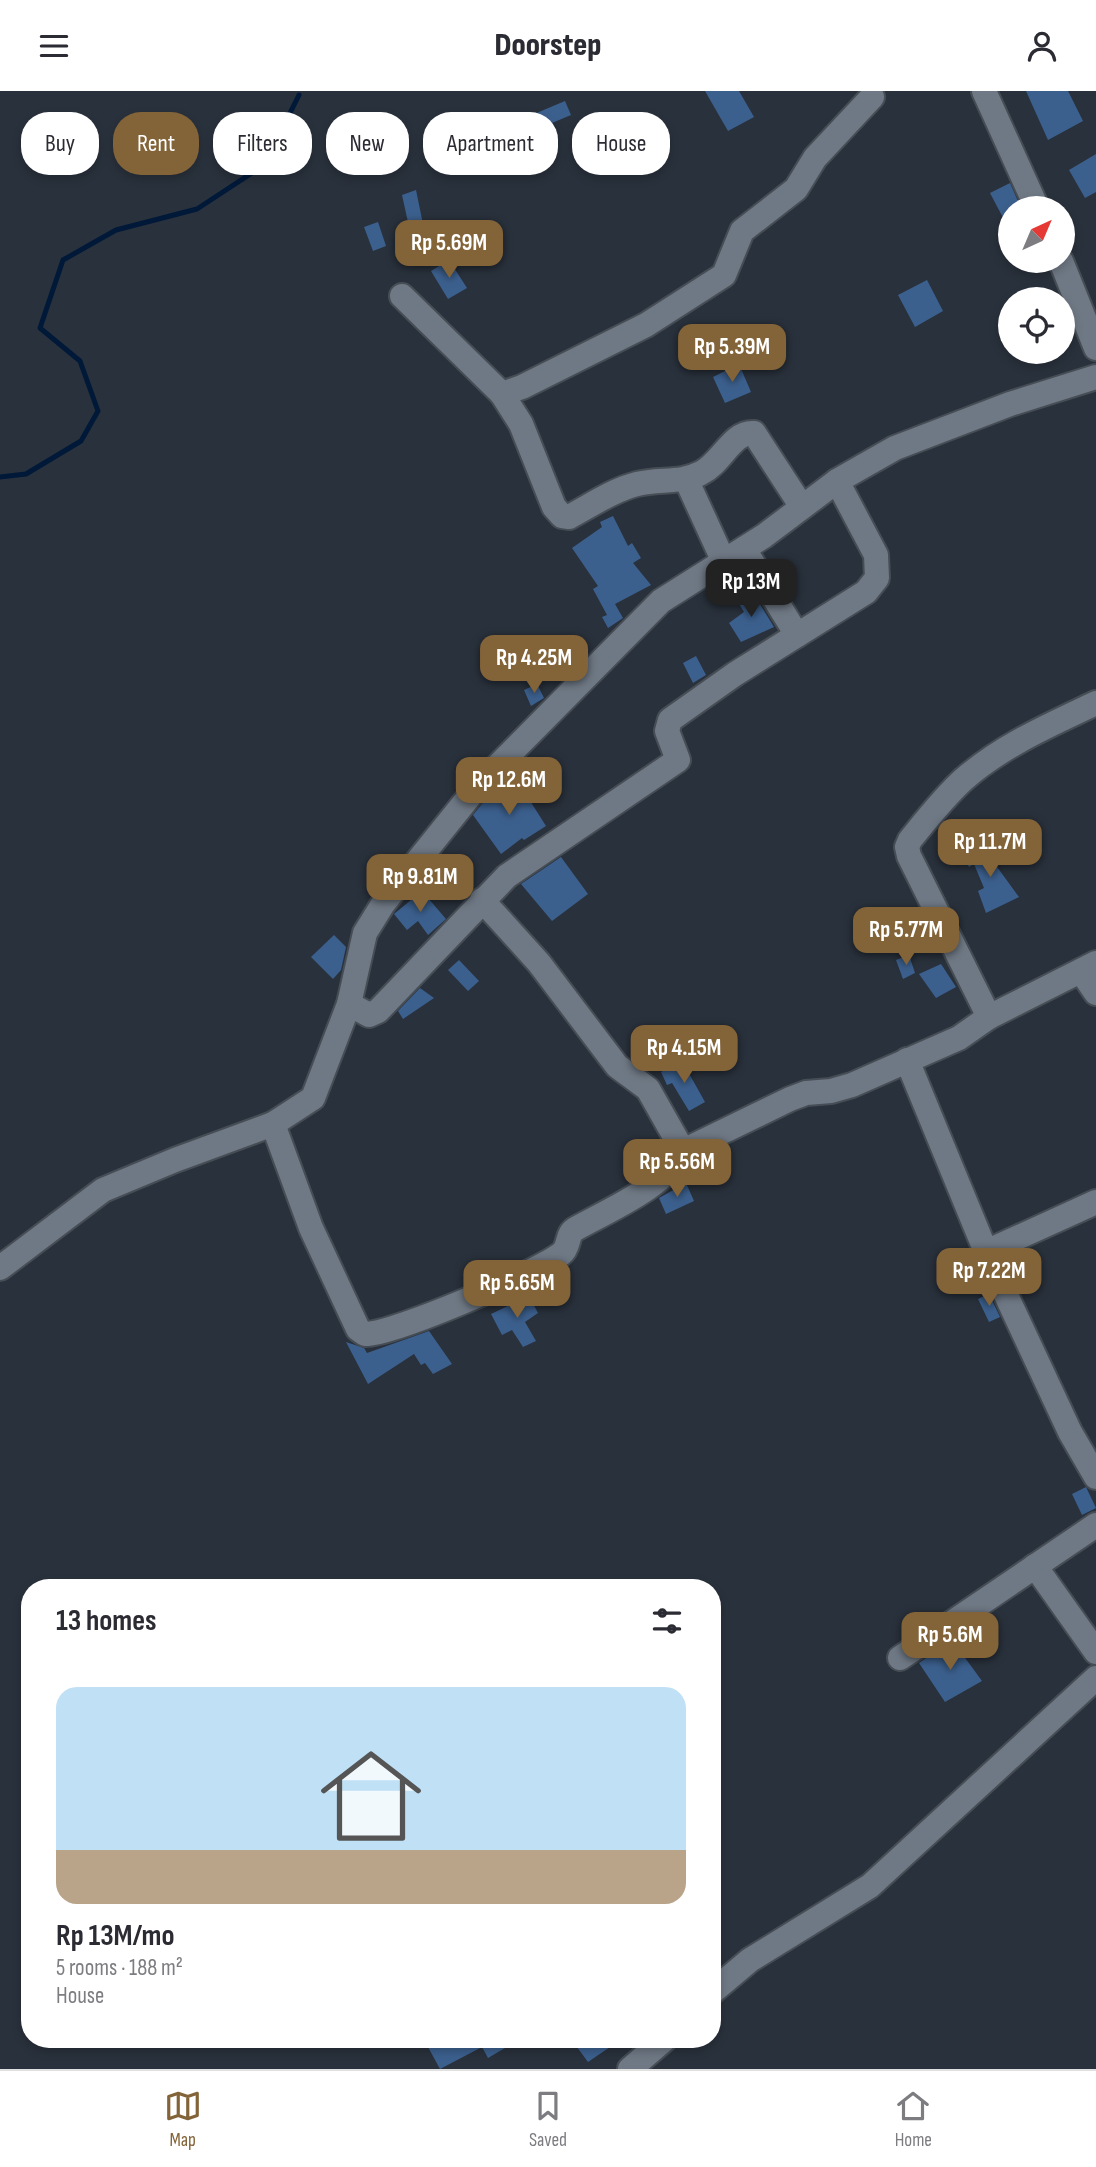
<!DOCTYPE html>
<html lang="en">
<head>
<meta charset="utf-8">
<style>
	:root { --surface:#fff; --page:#f2f2f3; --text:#2b2b33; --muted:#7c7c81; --line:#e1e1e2; --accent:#836338 }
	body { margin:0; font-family:"Sofia Sans Condensed",sans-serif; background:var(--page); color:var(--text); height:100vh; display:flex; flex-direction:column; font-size:26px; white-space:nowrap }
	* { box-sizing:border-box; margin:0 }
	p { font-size:23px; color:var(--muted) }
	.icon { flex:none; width:38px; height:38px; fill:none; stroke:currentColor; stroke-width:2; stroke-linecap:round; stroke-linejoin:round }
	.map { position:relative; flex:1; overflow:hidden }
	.side { position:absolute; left:21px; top:1488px; width:700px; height:469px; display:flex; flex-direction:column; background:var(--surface); border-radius:28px; box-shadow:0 4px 10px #0003 }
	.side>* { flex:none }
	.top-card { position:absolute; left:21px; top:21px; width:700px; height:63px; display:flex; gap:14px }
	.needle { width:46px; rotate:44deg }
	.buttons { position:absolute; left:998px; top:105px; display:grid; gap:14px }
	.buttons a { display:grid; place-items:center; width:77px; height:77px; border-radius:50%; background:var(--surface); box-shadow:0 4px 10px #0003; font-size:35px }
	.price { position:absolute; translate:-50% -60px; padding:0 16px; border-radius:14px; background:var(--accent); color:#fff; font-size:23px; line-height:46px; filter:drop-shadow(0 2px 4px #0008) }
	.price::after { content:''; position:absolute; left:50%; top:42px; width:21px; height:16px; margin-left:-10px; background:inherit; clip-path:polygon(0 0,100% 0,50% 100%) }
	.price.current { background:#222; color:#fff }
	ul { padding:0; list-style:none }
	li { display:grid; align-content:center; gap:14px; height:371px; padding:0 35px }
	li span { display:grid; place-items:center; height:217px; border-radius:21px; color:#555 }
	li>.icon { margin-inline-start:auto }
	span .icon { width:126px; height:126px; fill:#fffc; stroke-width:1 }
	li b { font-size:30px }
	h2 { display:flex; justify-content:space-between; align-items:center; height:84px; padding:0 35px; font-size:30px }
	.chip { padding:0 24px; border-radius:28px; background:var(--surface); box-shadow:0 4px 10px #0003; font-size:24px; line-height:63px }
	.chip.current { background:var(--accent); color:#fff }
	header { display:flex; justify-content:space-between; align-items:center; height:91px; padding:0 35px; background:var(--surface); font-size:32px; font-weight:800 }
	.menu { display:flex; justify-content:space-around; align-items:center; height:98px; border-top:2px solid var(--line); background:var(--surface); font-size:19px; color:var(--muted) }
	.menu a { display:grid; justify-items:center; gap:4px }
	.menu .current { color:var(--accent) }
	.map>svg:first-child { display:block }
</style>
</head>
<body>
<header><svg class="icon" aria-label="menu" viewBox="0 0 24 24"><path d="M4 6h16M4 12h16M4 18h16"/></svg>Doorstep<svg class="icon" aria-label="person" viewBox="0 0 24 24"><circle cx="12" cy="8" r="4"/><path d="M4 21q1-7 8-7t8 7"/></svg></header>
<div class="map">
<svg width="1096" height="1978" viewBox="0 0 1096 1978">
	<rect width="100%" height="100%" fill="#29313c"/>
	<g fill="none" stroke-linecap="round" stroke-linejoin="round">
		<!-- stream -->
		<polyline stroke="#011939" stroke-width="5" points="0,386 26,383 81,350 98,320 80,270 40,237 63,169 116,139 197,118 264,74 299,4"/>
	</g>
	<!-- building -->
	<g fill="#3c608e">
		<polygon points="705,0 739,0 754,26 728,40"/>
		<polygon points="1026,0 1068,0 1083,30 1048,49"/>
		<polygon points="565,10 571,24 533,40 527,26"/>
		<polygon points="1096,63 1096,101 1085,107 1069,79"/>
		<polygon points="1010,92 1021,117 1010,117 1010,140 990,102"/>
		<polygon points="416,99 425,143 411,145 402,104"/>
		<polygon points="378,131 386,155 373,160 364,136"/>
		<polygon points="449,169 467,197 448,208 431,180"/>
		<polygon points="927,189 943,220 915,236 898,204"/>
		<polygon points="739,273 751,301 725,312 713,286"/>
		<polygon points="613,425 628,455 632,452 641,467 633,472 651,494 615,513 623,527 608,537 602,526 607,524 593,498 598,495 572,457 602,436 600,431"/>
		<polygon points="753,502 774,536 741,551 729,532 744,521 738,511"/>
		<polygon points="696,565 706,584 693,592 683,572"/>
		<polygon points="537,593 544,607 531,615 524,599"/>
		<polygon points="522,690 531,702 527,705 546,735 524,749 522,747 501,763 473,724 485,709"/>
		<polygon points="979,751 1019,806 986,822 978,800 984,797 974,773 969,776 962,762"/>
		<polygon points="561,766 588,803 552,830 521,793"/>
		<polygon points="422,800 446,828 428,844 418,830 407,839 394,823"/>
		<polygon points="334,844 346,856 341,879 333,888 311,866"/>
		<polygon points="909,864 915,882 903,888 896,869"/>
		<polygon points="459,869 479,890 468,900 448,879"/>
		<polygon points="941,873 956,896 936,907 919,883"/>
		<polygon points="420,897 434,907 403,928 398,920"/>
		<polygon points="682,970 705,1011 689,1020 672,992 667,994 661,981"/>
		<polygon points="686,1092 694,1110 666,1123 659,1107"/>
		<polygon points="989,1203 1000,1226 989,1231 978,1208"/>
		<polygon points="529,1205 538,1222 525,1231 536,1250 523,1256 512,1239 502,1244 491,1223"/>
		<polygon points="429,1240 452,1273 433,1283 425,1272 421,1274 414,1263 368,1293 346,1251 364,1257 367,1262"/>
		<polygon points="1086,1396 1096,1417 1082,1424 1072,1403"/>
		<polygon points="952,1549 982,1590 945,1611 919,1572"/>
		<polygon points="444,1948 520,1948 488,1967 482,1956 440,1978 428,1956"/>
		<polygon points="571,1948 605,1948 610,1956 588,1971"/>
	</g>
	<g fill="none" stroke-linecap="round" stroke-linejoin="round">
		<defs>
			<g id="minor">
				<polyline points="984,0 1037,117"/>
				<polyline points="1061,170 1096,257"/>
				<polyline points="402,205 502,303 522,296 646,234 724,184 742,140 796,98 815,67 872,6"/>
				<path d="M502,303L521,333L554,416L562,425L569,426C590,415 613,399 637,393C659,387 680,393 701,382C722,372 732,340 754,342L802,416"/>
				<polyline points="686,388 724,471"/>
				<polyline points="744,458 797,544"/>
				<polyline points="482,809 539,872 617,975 648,998 683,1060 790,1008 806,1002 831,1000 852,994 959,947 989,926 1096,872"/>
				<polyline points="1081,880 1096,902"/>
				<polyline points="349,913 369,924 378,920 507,785 678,669 667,640 670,629 735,583 866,501 877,487 876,464 837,390"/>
				<path d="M989,926L909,765L907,756L910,749C927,728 944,706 964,688C1003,654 1050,634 1096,612"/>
				<polyline points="907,969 986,1161 1070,1341 1096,1386"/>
				<path d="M273,1033L311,1137L358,1238L365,1243C392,1244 538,1181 561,1163C571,1155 565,1143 577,1137C611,1118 666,1095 683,1060"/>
				<polyline points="986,1161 1096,1111"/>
				<polyline points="0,1177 103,1099 175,1069 273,1033 313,1007 349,913 365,842 383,813 477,696 661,510 764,445 837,390 895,357 1010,313 1096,286"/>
				<polyline points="1035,1475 1096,1561"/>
				<polyline points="900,1567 1096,1434"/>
				<polyline points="712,1901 750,1869 870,1795 1096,1587"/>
				<polyline points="630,1978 665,1948"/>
			</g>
		</defs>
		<!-- minor casing -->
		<use href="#minor" stroke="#464d55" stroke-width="28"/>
		<!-- minor -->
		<use href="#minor" stroke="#6f7985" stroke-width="24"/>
	</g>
</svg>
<div class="buttons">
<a><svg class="needle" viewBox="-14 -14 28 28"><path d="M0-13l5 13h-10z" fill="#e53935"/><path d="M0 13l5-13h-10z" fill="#7c7c81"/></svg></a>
<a><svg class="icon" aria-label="locate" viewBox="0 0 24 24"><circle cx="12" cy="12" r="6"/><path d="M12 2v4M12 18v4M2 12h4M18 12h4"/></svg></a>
</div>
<b class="price" style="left:449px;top:189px">Rp 5.69M</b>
<b class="price" style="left:732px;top:293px">Rp 5.39M</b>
<b class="price current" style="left:751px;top:528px">Rp 13M</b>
<b class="price" style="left:534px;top:604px">Rp 4.25M</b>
<b class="price" style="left:509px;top:726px">Rp 12.6M</b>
<b class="price" style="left:990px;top:788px">Rp 11.7M</b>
<b class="price" style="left:420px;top:823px">Rp 9.81M</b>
<b class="price" style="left:906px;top:876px">Rp 5.77M</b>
<b class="price" style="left:684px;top:994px">Rp 4.15M</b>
<b class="price" style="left:677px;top:1108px">Rp 5.56M</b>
<b class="price" style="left:989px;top:1217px">Rp 7.22M</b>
<b class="price" style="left:517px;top:1229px">Rp 5.65M</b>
<b class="price" style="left:950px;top:1581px">Rp 5.6M</b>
<div class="top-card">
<a class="chip">Buy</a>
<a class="chip current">Rent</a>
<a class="chip">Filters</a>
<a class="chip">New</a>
<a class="chip">Apartment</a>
<a class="chip">House</a>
</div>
<section class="side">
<h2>13 homes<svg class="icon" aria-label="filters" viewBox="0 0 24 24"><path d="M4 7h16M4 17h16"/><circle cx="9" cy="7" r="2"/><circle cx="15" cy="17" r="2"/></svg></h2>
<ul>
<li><span style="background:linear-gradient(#bfe0f5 75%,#b9a48a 0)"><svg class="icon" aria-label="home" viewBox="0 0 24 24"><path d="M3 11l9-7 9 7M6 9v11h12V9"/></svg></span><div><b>Rp 13M/mo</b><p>5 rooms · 188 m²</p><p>House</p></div></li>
</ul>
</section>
</div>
<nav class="menu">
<a class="current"><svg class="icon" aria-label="map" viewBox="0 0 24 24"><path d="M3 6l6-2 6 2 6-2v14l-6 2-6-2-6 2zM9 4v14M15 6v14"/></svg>Map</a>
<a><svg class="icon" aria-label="saved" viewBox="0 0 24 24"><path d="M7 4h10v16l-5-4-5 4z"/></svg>Saved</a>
<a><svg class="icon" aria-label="home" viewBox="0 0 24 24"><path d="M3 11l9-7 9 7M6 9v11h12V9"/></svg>Home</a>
</nav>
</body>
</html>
